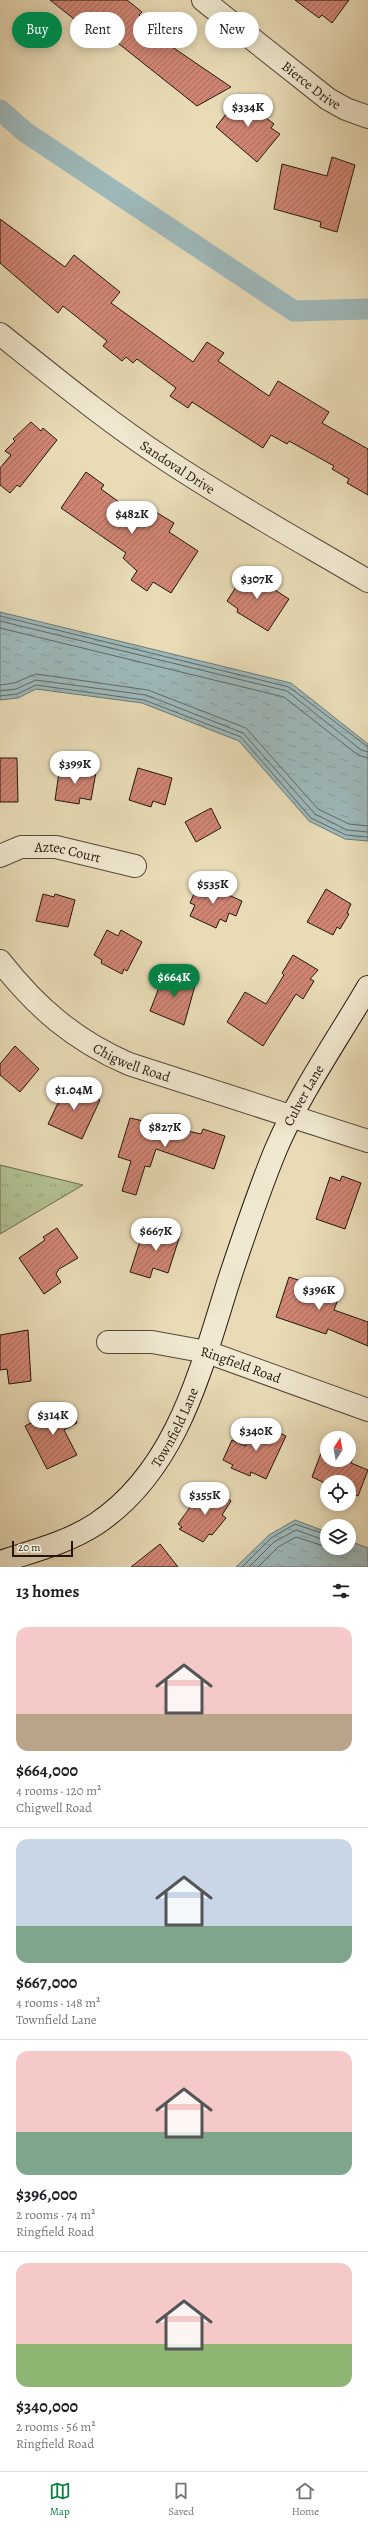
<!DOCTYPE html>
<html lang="en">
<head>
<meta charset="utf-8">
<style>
	:root { --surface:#fff; --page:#f6f6f6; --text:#202124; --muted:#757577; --line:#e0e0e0; --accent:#0b8043 }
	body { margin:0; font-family:Alegreya,serif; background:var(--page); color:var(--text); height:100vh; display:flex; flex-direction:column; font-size:15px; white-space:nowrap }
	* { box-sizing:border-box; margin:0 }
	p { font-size:13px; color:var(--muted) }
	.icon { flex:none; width:22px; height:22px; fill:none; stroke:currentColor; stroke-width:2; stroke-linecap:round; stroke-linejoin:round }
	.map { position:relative; height:1567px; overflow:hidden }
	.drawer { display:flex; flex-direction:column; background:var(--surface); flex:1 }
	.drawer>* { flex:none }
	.top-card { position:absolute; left:12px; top:12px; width:344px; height:36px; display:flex; gap:8px }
	.needle { width:26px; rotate:11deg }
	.tools { position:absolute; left:320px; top:1431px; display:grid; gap:8px }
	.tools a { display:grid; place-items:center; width:36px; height:36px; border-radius:50%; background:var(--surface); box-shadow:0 2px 10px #0003; font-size:20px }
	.scale { position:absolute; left:12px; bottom:10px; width:61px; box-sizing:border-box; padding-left:4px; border:2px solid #23170f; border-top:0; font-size:11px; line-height:14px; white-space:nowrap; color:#23170f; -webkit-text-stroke:3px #f0e8d0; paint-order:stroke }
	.price { position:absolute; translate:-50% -34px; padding:0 9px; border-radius:14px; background:#fff; color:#222; font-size:13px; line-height:26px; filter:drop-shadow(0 1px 2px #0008) }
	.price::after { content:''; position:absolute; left:50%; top:24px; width:12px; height:9px; margin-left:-6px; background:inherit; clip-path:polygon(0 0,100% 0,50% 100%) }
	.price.selected { background:var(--accent); color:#fff }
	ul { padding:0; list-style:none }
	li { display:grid; align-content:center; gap:8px; height:212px; padding:0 16px }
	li+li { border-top:1px solid var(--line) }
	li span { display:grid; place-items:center; height:124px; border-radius:12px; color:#555 }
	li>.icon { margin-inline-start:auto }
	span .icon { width:72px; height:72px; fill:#fffc; stroke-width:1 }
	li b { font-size:17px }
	h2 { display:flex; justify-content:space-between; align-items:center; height:48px; padding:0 16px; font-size:17px }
	.chip { padding:0 14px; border-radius:18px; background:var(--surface); box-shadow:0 2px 10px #0003; font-size:14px; line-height:36px }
	.chip.selected { background:var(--accent); color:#fff }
	.tabs { display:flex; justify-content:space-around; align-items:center; height:56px; border-top:1px solid var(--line); background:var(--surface); font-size:11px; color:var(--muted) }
	.tabs a { display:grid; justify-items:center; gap:2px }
	.tabs .selected { color:var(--accent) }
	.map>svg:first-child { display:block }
</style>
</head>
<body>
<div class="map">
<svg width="368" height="1567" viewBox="0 0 368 1567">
	<defs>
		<pattern id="grass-tufts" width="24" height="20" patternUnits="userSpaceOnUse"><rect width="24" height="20" fill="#b2c191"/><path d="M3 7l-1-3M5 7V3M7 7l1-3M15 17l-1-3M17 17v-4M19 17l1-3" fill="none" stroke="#99a57c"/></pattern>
		<pattern id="water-ripples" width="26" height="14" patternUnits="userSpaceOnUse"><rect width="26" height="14" fill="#9db8ba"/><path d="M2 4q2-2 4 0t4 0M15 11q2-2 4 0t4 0" fill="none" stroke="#879d9f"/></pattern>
		<pattern id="building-hatch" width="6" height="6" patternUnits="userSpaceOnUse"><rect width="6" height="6" fill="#d08573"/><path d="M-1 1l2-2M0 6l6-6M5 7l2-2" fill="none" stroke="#a86c5d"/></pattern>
	</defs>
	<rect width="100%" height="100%" fill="#e8dbb6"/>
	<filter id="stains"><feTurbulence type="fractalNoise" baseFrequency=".005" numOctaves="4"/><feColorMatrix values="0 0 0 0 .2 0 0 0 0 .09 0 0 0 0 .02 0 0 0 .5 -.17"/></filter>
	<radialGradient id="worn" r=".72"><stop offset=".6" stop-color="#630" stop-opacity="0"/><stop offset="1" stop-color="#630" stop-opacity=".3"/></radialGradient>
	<!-- grass -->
	<polygon fill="url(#grass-tufts)" stroke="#6a6c50" points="0,1165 83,1185 0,1234"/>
	<!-- water -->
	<g fill="url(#water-ripples)" stroke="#6c7876">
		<polygon points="0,612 291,683 368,744 368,841 345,839 309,821 239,741 142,703 36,689 18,698 0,700"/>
		<polygon points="295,1520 327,1532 327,1548 349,1548 349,1541 368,1548 368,1567 236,1567 269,1535"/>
	</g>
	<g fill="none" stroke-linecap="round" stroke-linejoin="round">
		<!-- shore -->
		<g stroke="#606864" stroke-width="1">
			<polyline points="0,616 289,687 368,747"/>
			<polyline points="0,621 287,691 361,750 368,752"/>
			<polyline points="0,628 284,697 358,755 368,758"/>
			<polyline points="0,685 14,683 36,674 148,690 246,728 318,809 349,824 368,826"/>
			<polyline points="0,691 16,689 36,680 146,695 243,733 315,814 347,830 368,832"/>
			<polyline points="0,696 17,694 36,685 144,700 241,737 311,818 346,835 368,837"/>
			<polyline points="242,1567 271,1538 295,1524 327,1535"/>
			<polyline points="249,1567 274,1542 296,1530 327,1541"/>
			<polyline points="258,1567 278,1547 296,1537 327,1547"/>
		</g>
		<!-- canal -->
		<polyline stroke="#9db8ba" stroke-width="21" points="0,110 25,132 294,311 368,309"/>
	</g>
	<!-- building -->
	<g fill="url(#building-hatch)" stroke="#23170f">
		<polygon points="50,0 127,0 142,12 139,15 156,27 154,30 163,38 162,40 231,87 197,106 84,16 79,23"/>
		<polygon points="295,0 349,0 332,23 322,15 319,18"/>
		<polygon points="240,96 246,96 260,106 257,111 274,124 271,128 280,134 257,162 216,127"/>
		<polygon points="332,157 355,165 337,232 320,227 321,222 274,209 282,164 327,176"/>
		<polygon points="0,219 65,267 74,255 120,292 111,303 193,362 207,342 224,353 218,361 269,396 278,381 329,412 322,423 368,449 368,495 347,483 349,479 332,469 334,466 289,441 287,444 271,435 263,448 192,402 188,408 170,396 176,388 137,359 133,363 126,357 122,361 103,346 107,341 63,306 58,313 0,263"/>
		<polygon points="31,422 41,431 43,428 57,440 20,487 17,485 10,493 0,485 0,468 11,455 5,451 15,441 13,439"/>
		<polygon points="86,472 104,485 101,489 147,522 154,511 174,523 169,532 198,551 171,593 153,582 147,591 131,580 137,571 123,558 126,553 61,508"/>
		<polygon points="248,568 266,579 264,583 289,599 268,631 237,612 238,609 227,601"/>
		<polygon points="0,758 17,758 18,802 0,802"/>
		<polygon points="60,766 96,772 91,800 80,798 79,804 55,800"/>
		<polygon points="138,768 172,778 165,805 153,801 151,807 129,800"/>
		<polygon points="211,808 221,828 196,842 185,822"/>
		<polygon points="199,882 242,901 236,916 229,913 226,922 220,919 216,928 190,916 195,905 190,903"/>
		<polygon points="326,889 351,904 347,913 349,914 340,929 337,927 333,935 307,922"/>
		<polygon points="43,894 54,897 55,894 75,900 68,927 36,921"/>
		<polygon points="107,930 118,936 121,930 142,942 127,971 124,969 122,974 101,963 102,960 94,955"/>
		<polygon points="293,955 318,970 310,979 314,981 303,999 296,994 263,1046 227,1022 245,992 266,1004 284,975 282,973"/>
		<polygon points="165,972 196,982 184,1025 150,1011"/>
		<polygon points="15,1046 39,1069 20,1092 0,1075 0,1064"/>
		<polygon points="68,1082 100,1100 82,1139 48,1124"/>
		<polygon points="130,1118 201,1134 203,1129 225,1136 214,1169 156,1149 150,1167 145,1166 136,1195 122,1191 131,1161 118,1157"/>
		<polygon points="342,1176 361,1183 345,1229 316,1219 330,1177 340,1181"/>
		<polygon points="162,1226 181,1232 168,1273 153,1268 150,1278 130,1272 143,1232 158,1237"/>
		<polygon points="57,1228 78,1258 59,1269 56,1274 61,1282 44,1294 19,1258 45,1240 43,1237"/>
		<polygon points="289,1277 340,1294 334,1310 368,1322 368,1346 328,1329 326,1334 276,1317"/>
		<polygon points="28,1330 31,1381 9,1384 7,1369 0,1370 0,1335"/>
		<polygon points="68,1404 77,1423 64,1430 77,1455 47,1469 25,1426"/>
		<polygon points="256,1422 286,1436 266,1479 251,1472 250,1476 231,1468 233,1465 223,1460 232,1440 245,1446"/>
		<polygon points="323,1448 327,1450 327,1460 349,1460 349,1454 354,1456 351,1463 368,1470 358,1496 349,1492 349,1482 327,1482 327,1484 312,1477"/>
		<polygon points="214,1489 231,1501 222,1515 226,1518 212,1535 209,1534 203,1542 179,1529 182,1527 178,1524 191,1506 194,1507 200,1500 203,1502"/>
		<polygon points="160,1544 178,1567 131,1567"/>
	</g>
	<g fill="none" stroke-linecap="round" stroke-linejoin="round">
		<defs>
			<g id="street">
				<path id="s1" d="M203,0L328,99L346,109L368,117"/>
				<path id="s2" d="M0,334C54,377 107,421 165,459C231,503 300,541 368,581"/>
				<path id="s3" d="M0,856L21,847H56L135,866"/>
				<path id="s4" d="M0,961C37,1008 74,1040 129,1064L368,1141"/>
				<path id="s5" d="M108,1342H152L207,1352L368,1410"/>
			</g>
			<g id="secondary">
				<path id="s6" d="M0,1562C33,1551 67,1543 96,1524C180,1468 202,1363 231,1274C245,1232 259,1190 276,1149C300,1093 337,1040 368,987"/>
			</g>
		</defs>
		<!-- street casing -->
		<use href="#street" stroke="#544839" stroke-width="24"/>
		<!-- secondary casing -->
		<use href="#secondary" stroke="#23170f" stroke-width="24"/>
		<!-- street -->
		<use href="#street" stroke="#f0e8d0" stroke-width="22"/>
		<!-- secondary -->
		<use href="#secondary" stroke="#f0e8d0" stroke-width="22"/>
	</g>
	<g text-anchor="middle" stroke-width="4" stroke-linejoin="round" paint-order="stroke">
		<!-- street labels -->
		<g font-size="14" fill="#23170f" stroke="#f0e8d0">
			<text dy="5" stroke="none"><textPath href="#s1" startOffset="138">Bierce Drive</textPath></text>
			<text dy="5" stroke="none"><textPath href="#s2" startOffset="222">Sandoval Drive</textPath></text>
			<text dy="5" stroke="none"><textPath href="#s3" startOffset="70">Aztec Court</textPath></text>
			<text dy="5" stroke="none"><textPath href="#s4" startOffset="169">Chigwell Road</textPath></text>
			<text dy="5" stroke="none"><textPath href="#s6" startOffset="587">Culver Lane</textPath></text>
			<text dy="5" stroke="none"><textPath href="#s5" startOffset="136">Ringfield Road</textPath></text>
			<text dy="5" stroke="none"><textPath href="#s6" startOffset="230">Townfield Lane</textPath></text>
		</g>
	</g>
	<rect width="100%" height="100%" filter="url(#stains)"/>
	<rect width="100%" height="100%" fill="url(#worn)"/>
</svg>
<div class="tools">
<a><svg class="needle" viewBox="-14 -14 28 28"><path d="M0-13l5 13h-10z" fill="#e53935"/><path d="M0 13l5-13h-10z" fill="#757577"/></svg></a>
<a><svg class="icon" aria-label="locate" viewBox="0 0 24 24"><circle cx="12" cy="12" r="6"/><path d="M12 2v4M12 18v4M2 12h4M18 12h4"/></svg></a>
<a><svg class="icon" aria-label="layers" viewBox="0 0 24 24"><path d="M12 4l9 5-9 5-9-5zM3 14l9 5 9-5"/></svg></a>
</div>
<div class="scale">20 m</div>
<b class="price" style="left:248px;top:128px">$334K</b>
<b class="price" style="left:132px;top:535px">$482K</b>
<b class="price" style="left:257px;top:600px">$307K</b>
<b class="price" style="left:75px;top:785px">$399K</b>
<b class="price" style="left:213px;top:905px">$535K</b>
<b class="price selected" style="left:174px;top:998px">$664K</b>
<b class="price" style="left:74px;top:1111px">$1.04M</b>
<b class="price" style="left:165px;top:1148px">$827K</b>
<b class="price" style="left:156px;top:1252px">$667K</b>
<b class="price" style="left:319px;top:1311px">$396K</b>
<b class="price" style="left:53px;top:1436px">$314K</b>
<b class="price" style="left:256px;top:1452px">$340K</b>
<b class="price" style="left:205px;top:1516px">$355K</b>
<div class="top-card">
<a class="chip selected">Buy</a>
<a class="chip">Rent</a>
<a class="chip">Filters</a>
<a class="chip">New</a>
</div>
</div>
<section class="drawer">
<h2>13 homes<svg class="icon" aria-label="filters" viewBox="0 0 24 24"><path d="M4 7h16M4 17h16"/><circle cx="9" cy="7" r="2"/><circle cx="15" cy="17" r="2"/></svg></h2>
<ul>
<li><span style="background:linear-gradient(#f6c9c9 70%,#b9a48a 0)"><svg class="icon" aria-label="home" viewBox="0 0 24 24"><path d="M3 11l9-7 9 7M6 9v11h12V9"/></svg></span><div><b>$664,000</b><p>4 rooms · 120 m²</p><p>Chigwell Road</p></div></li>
<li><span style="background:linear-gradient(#c9d6e8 70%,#7fa58c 0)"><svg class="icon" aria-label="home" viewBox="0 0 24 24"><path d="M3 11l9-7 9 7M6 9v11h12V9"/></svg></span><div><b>$667,000</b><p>4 rooms · 148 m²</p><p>Townfield Lane</p></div></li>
<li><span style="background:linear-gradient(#f6c9c9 65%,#7fa58c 0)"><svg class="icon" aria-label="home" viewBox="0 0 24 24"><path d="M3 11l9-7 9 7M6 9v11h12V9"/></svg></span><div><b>$396,000</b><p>2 rooms · 74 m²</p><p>Ringfield Road</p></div></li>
<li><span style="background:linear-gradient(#f6c9c9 65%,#8fb573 0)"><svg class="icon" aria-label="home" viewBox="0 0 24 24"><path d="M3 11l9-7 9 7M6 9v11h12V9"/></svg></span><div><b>$340,000</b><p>2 rooms · 56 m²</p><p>Ringfield Road</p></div></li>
</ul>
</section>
<nav class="tabs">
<a class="selected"><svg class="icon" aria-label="map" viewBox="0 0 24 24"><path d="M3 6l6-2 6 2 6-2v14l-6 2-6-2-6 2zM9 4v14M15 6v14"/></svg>Map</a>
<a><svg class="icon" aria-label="saved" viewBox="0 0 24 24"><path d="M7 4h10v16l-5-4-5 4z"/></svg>Saved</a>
<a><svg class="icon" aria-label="home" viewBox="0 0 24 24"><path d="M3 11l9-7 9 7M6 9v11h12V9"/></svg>Home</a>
</nav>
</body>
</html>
